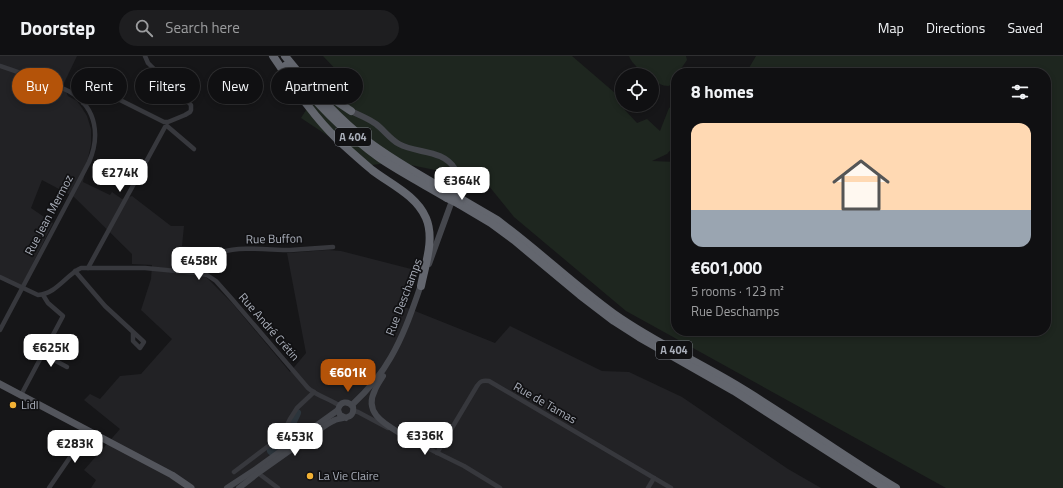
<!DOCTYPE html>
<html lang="en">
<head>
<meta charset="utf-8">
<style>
	:root { --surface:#101012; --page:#1e1e20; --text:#f1f3f6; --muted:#9c9d9f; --line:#303032; --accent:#b45309 }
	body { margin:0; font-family:"Titillium Web",sans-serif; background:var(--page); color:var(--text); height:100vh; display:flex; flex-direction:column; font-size:15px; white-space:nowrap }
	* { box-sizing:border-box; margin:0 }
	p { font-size:13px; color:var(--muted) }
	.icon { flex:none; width:22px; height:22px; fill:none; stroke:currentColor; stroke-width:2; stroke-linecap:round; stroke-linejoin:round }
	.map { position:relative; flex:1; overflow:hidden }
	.side { position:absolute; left:671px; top:12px; width:380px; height:268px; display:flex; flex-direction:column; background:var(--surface); border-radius:16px; box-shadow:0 2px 6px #0003,0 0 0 1px var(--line) }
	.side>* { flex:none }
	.hud { position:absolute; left:12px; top:12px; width:380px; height:36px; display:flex; gap:8px }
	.buttons { position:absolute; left:615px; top:12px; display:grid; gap:8px }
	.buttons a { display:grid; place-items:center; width:44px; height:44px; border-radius:50%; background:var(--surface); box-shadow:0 2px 6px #0003,0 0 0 1px var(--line); font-size:20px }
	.price { position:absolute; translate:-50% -34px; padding:0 9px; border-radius:8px; background:#fff; color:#222; font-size:13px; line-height:26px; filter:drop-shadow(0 1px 2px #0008) }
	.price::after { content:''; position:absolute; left:50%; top:24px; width:12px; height:9px; margin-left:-6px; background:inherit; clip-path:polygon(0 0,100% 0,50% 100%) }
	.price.on { background:var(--accent); color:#fff }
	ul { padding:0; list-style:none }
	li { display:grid; align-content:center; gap:8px; height:212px; padding:0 20px }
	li+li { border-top:1px solid var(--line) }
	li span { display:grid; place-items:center; height:124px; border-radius:12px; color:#555 }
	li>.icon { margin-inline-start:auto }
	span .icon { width:72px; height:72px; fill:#fffc; stroke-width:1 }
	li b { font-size:17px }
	h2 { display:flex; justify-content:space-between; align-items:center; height:48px; padding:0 20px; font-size:17px }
	.pill { padding:0 14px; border-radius:18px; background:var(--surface); box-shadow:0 2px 6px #0003,0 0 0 1px var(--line); font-size:14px; line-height:36px }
	.pill.on { background:var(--accent); color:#fff }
	header { display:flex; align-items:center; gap:24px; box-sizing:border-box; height:56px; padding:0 20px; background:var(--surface); border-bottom:1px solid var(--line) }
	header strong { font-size:19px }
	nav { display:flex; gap:22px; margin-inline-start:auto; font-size:14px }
	.search { width:280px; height:36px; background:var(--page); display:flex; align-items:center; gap:10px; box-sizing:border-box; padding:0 14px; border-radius:22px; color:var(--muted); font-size:15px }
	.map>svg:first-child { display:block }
</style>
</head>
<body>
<header>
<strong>Doorstep</strong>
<div class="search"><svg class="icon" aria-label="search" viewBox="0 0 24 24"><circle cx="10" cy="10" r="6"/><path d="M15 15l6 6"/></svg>Search here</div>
<nav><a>Map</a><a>Directions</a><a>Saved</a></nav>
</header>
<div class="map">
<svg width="1063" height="432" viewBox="0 0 1063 432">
	<rect width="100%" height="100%" fill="#161618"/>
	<!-- built -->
	<polygon fill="#222225" points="0,0 77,0 63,29 68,40 77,45 82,52 87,60 91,73 91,88 83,126 110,139 112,136 122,143 132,140 171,170 184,170 182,190 202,192 207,204 201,211 205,220 233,248 290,316 306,297 287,197 328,194 341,195 415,214 405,251 495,287 510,270 602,315 629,316 682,341 788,413 821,432 91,432 96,424 84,414 120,373 84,344 90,338 100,343 120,320 141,318 172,283 141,254 151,223 152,209 132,208 132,198 74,141 42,124 31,152 53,167 20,233 0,223"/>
	<!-- green -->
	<g fill="#1e261f">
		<polygon points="323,0 572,0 615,37 625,54 637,67 647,63 660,75 669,52 676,47 676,88 667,98 652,105 676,106 676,275 1046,275 1046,17 746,17 756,0 1063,0 1063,432 946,432 626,255 514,161 484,124 396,106 372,109 301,62 315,40 341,19"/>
		<path d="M629,0H686L687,4L678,17H676V22L669,30C661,30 658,27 652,23V19C644,19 631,7 629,0Z"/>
	</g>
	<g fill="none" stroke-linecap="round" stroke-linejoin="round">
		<!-- river -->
		<polyline stroke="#2c353c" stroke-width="8" points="271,395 284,385 297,357"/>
		<!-- street -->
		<g stroke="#37383d" stroke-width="4.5">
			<path d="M0,10C15,15 29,20 44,26C53,29 64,32 72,37C97,53 100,81 89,106L0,274"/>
			<path d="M83,47C96,40 107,39 120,44L164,66H168L185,59L190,56L191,54V49L148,7L145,0"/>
			<polyline points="167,70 194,93"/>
			<polyline points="88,212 165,71"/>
			<polyline points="75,215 105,250 144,286 140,292 133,285 133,276"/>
			<path d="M201,217C205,209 213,199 222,196C241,190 270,194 290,194C304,193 319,192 333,191"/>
			<path d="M0,221L38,239C56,238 66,219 81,212H145L197,217L207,219L216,225L232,243L308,332C317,340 330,343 340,350"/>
			<polyline points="43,298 67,311"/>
			<polyline points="21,339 63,260 48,247 43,239"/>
			<polyline points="354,355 358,356 388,372"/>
			<polyline points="403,380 464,410 500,432"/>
			<path d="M437,397L477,330C480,325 483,324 489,325L671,432"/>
			<polyline points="234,416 279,382 285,373 290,363 297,352 314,336"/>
			<polyline points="258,417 278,432"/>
			<polyline points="49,432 88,375"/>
			<polyline points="648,432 654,422"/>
		</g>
		<!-- secondary -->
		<g stroke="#45474d" stroke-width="6">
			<path d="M351,55C359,59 368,62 376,68C384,74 390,83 399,88C417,98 443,93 455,113C458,118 458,124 457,131L429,208"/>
			<path d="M383,320C380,325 377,329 375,334C362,359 389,370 406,381"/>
			<path d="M352,349C368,334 381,319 391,301C405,277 413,251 422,226"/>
			<polyline points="227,432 256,413 338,354"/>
			<path d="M239,432L258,417L323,371C327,368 331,366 335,364C344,361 355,363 353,351C348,344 340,345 338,354L340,359L346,362"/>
		</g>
		<!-- primary -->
		<polyline stroke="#53555c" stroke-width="7" points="0,328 172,419 191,432"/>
		<!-- highway -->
		<g stroke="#63666e" stroke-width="8">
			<path d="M273,0C293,29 312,59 338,84C349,94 360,104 372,114C390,128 416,139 426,162C435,183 425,209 421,230"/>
			<path d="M285,0C309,30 335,60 366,84C392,104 421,120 449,136"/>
			<path d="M285,10C314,44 344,77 381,103C402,117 425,129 447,142"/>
			<polyline points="313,26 327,39 351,55"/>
			<path d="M461,143L497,164L510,174C545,201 578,232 614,258C652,285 696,305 736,329C791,362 842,399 896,432"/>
			<polyline points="459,148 491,167 514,184 580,239 614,265 639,281 734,335 885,432"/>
		</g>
		<!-- highway-bridge -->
		<g stroke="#63666e" stroke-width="8">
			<polyline points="449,136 461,143"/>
			<polyline points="447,142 459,148"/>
		</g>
	</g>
	<!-- markers -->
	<g fill="#f2b134" stroke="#111113" stroke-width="1.5">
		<circle cx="13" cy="349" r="4"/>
		<circle cx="310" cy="420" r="4"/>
	</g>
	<g text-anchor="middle" stroke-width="3.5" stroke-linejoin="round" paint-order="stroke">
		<!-- shield labels -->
		<g fill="#111113" stroke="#7b7e86" stroke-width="1">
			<rect x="335" y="72" width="36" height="18" rx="3"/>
			<rect x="656" y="285" width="36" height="18" rx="3"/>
		</g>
		<g font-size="11" font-weight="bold" fill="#a8adb8">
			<text x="353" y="85">A 404</text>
			<text x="674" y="298">A 404</text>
		</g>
		<!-- street labels -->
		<g font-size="12" fill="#a8adb8" stroke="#111113">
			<text transform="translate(49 159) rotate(-62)" y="4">Rue Jean Mermoz</text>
			<text transform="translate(274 183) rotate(-1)" y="4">Rue Buffon</text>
			<text transform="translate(404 241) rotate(-69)" y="4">Rue Deschamps</text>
			<text transform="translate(269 271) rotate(49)" y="4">Rue André Crétin</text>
			<text transform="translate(545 347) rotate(30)" y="4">Rue de Tamas</text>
		</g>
		<!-- poi labels -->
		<g font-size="12" fill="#a8adb8" stroke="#111113" text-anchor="start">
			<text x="21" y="353">Lidl</text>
			<text x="318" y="424">La Vie Claire</text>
		</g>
	</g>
</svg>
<div class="buttons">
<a><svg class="icon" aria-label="locate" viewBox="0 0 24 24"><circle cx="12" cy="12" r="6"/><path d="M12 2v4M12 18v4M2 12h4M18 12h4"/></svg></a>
</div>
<b class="price" style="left:120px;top:137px">€274K</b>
<b class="price" style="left:462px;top:145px">€364K</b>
<b class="price" style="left:199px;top:225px">€458K</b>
<b class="price" style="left:51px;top:312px">€625K</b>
<b class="price on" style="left:348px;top:337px">€601K</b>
<b class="price" style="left:425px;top:400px">€336K</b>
<b class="price" style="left:295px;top:401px">€453K</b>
<b class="price" style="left:75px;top:408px">€283K</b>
<div class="hud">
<a class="pill on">Buy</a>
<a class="pill">Rent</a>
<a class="pill">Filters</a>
<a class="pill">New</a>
<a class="pill">Apartment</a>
</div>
<section class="side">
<h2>8 homes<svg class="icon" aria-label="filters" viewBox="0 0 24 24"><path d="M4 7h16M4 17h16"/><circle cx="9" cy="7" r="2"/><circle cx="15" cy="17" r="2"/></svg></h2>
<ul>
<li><span style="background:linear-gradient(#ffd9b3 70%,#9aa5b1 0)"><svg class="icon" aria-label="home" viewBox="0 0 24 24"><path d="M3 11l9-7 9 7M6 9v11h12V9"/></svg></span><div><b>€601,000</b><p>5 rooms · 123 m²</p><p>Rue Deschamps</p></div></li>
</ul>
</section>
</div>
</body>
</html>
